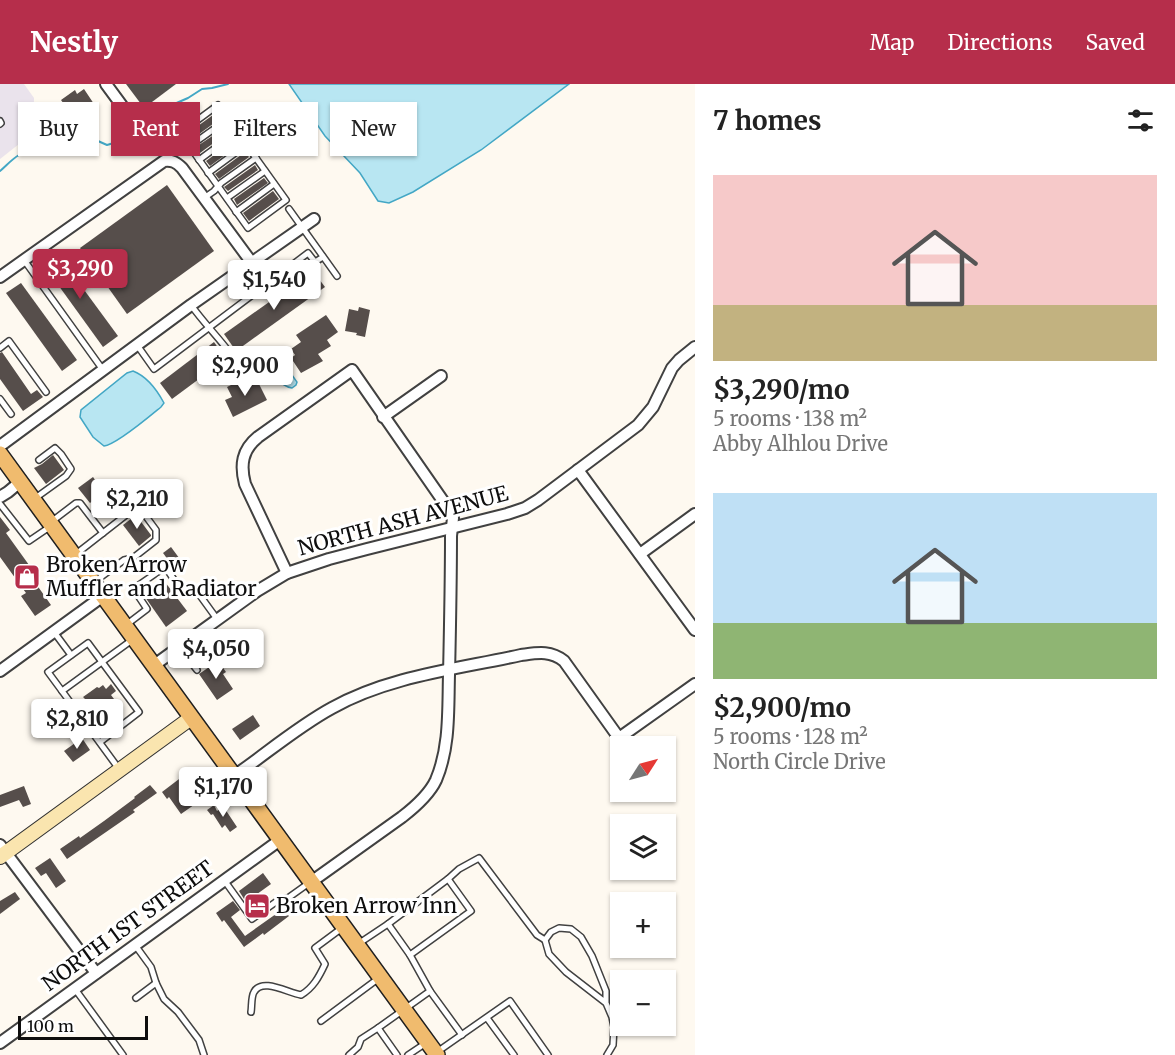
<!DOCTYPE html>
<html lang="en">
<head>
<meta charset="utf-8">
<style>
	:root { --surface:#fff; --page:#f2f2f2; --text:#222; --muted:#767676; --accent:#b62e4b }
	body { margin:0; font-family:Merriweather,serif; background:var(--page); color:var(--text); height:100vh; display:flex; flex-direction:column; font-size:22px; white-space:nowrap }
	* { box-sizing:border-box; margin:0 }
	p { font-size:20px; color:var(--muted) }
	.icon { flex:none; width:33px; height:33px; fill:none; stroke:currentColor; stroke-width:2; stroke-linecap:round; stroke-linejoin:round }
	.map { position:relative; flex:1; overflow:hidden }
	.panel { display:flex; flex-direction:column; background:var(--surface); width:480px }
	.panel>* { flex:none }
	.top-card { position:absolute; left:18px; top:18px; width:570px; height:54px; display:flex; gap:12px }
	.needle { width:39px; rotate:54deg }
	.controls { position:absolute; left:610px; top:652px; display:grid; gap:12px }
	.controls a { display:grid; place-items:center; width:66px; height:66px; border-radius:0px; background:var(--surface); box-shadow:0 2px 4px #0004; font-size:30px }
	.scale { position:absolute; left:18px; bottom:15px; width:130px; box-sizing:border-box; padding-left:6px; border:3px solid #0e0e0e; border-top:0; font-size:16px; line-height:21px; white-space:nowrap; color:#0e0e0e; -webkit-text-stroke:4px #fff; paint-order:stroke }
	.price { position:absolute; translate:-50% -51px; padding:0 14px; border-radius:6px; background:#fff; color:#222; font-size:20px; line-height:39px; filter:drop-shadow(0 2px 3px #0008) }
	.price::after { content:''; position:absolute; left:50%; top:36px; width:18px; height:14px; margin-left:-9px; background:inherit; clip-path:polygon(0 0,100% 0,50% 100%) }
	.price.active { background:var(--accent); color:#fff }
	ul { padding:0; list-style:none }
	li { display:grid; align-content:center; gap:12px; height:318px; padding:0 18px }
	li span { display:grid; place-items:center; height:186px; border-radius:0px; color:#555 }
	li>.icon { margin-inline-start:auto }
	span .icon { width:108px; height:108px; fill:#fffc; stroke-width:1 }
	li b { font-size:26px }
	h2 { display:flex; justify-content:space-between; align-items:center; height:72px; padding:0 18px; font-size:26px }
	.chip { padding:0 21px; border-radius:0px; background:var(--surface); box-shadow:0 2px 4px #0004; font-size:21px; line-height:54px }
	.chip.active { background:var(--accent); color:#fff }
	header { display:flex; align-items:center; gap:36px; box-sizing:border-box; height:84px; padding:0 30px; background:var(--accent); color:#fff }
	header strong { font-size:28px }
	nav { display:flex; gap:33px; margin-inline-start:auto; font-size:21px }
	main { display:flex; flex:1; min-height:0 }
	.map>svg:first-child { display:block }
</style>
</head>
<body>
<header>
<strong>Nestly</strong>
<nav><a>Map</a><a>Directions</a><a>Saved</a></nav>
</header>
<main>
<div class="map">
<svg width="695" height="971" viewBox="0 0 695 971">
	<rect width="100%" height="100%" fill="#fef9f0"/>
	<!-- industrial -->
	<polygon fill="#eae3ec" points="0,0 24,0 34,14 33,49 0,75"/>
	<!-- water -->
	<g fill="#b8e6f2" stroke="#43a7c5" stroke-width="1.5">
		<polygon points="289,0 569,0 481,66 413,108 389,119 378,117 360,89 325,52"/>
		<path d="M273,269L280,274L297,298L296,301L292,304C279,302 270,287 266,275L268,271Z"/>
		<path d="M133,287C146,292 157,306 164,319L161,323C150,332 116,361 104,362L93,353L80,333L81,326L127,289Z"/>
	</g>
	<g fill="none" stroke-linecap="round" stroke-linejoin="round">
		<!-- stream -->
		<path stroke="#43a7c5" stroke-width="2" d="M0,87C6,82 12,75 19,71C31,64 46,59 51,44L56,42L62,45L77,66C85,65 90,60 98,57L107,61L117,58L128,49L165,24L188,14L202,5L212,4L228,0"/>
	</g>
	<!-- building -->
	<g fill="#564e4b">
		<polygon points="126,0 176,0 144,24"/>
		<polygon points="84,5 96,23 90,27 92,30 78,40 61,16 75,6 77,10"/>
		<polygon points="217,28 221,34 191,56 187,50"/>
		<polygon points="227,42 230,47 200,69 196,63"/>
		<polygon points="236,55 240,60 210,82 206,77"/>
		<polygon points="245,68 249,73 219,95 215,90"/>
		<polygon points="255,81 258,86 228,107 224,103"/>
		<polygon points="264,94 268,99 237,121 234,115"/>
		<polygon points="167,101 214,167 127,230 80,164"/>
		<polygon points="273,107 279,115 249,137 243,129"/>
		<polygon points="57,169 118,252 103,263 43,180"/>
		<polygon points="313,187 325,203 236,267 224,250"/>
		<polygon points="21,199 77,276 62,287 6,209"/>
		<polygon points="359,223 370,226 365,253 356,251 357,249 345,247 349,225 358,227"/>
		<polygon points="326,231 338,248 327,256 331,262 318,270 323,277 301,289 291,274 295,271 291,265 301,258 296,251"/>
		<polygon points="214,258 226,275 172,315 160,299"/>
		<polygon points="2,268 31,310 37,306 43,313 23,327 0,295 0,269"/>
		<polygon points="257,296 267,316 233,333 225,316 232,313 227,303 239,297 242,303"/>
		<polygon points="53,371 64,386 46,400 34,384 42,380"/>
		<polygon points="93,393 104,408 90,419 78,404"/>
		<polygon points="136,431 151,451 151,452 139,462 123,441"/>
		<polygon points="0,433 10,446 6,449 29,481 31,480 40,492 34,497 51,521 35,532 21,512 26,509 0,473"/>
		<polygon points="171,463 185,482 177,488 163,469"/>
		<polygon points="165,498 187,527 166,543 145,513"/>
		<polygon points="218,577 226,588 223,590 233,605 217,616 199,590"/>
		<polygon points="111,600 116,607 111,611 120,623 100,637 97,634 94,636 88,629 86,630 79,620 85,615 83,613 97,603 99,604 103,601 106,605"/>
		<polygon points="253,631 260,642 240,656 232,645"/>
		<polygon points="82,654 90,666 73,678 64,667"/>
		<polygon points="183,692 201,716 181,730 169,713 167,715 162,708"/>
		<polygon points="150,701 157,709 133,726 135,728 67,775 60,765 79,752 80,754 104,737 135,714 134,713"/>
		<polygon points="24,702 31,720 23,723 19,716 0,723 0,711"/>
		<polygon points="214,721 217,727 223,722 237,743 230,748 225,741 222,744 213,730 211,731 207,726"/>
		<polygon points="50,774 66,797 56,804 46,789 41,792 35,784"/>
		<polygon points="263,789 271,800 246,818 239,807"/>
		<polygon points="15,808 20,815 0,830 0,817"/>
		<polygon points="233,817 240,826 231,833 245,852 283,825 289,832 264,851 263,849 244,863 224,836 222,838 216,829"/>
	</g>
	<g fill="none" stroke-linecap="round" stroke-linejoin="round">
		<defs>
			<g id="service">
				<polygon points="218,21 286,116 248,144 180,49"/>
				<polyline points="0,37 1,39 0,40"/>
				<polyline points="190,62 228,35"/>
				<polyline points="199,76 237,48"/>
				<polyline points="208,89 246,61"/>
				<polyline points="204,114 214,107 221,99 256,74"/>
				<polyline points="227,114 265,87"/>
				<polyline points="289,125 337,192"/>
				<polyline points="236,128 274,100"/>
				<polyline points="24,176 103,286"/>
				<path d="M191,221C203,238 218,253 230,269"/>
				<polyline points="137,261 154,285 308,169 315,178 323,173"/>
				<polyline points="0,264 9,257 46,308"/>
				<polyline points="0,315 11,330"/>
				<polyline points="34,415 66,392 71,385 61,370 55,364 39,376"/>
				<polyline points="0,420 29,457 51,442"/>
				<polyline points="51,438 76,419 80,419 103,449"/>
				<polyline points="76,470 135,424 142,427 156,446 156,456 133,474 124,476 94,498"/>
				<polyline points="126,541 147,525 135,507 136,503 162,485 166,484 179,503 196,506 217,535"/>
				<polyline points="54,548 71,571"/>
				<polyline points="179,563 197,586"/>
				<polyline points="62,607 48,588 88,559 139,628 100,658"/>
				<polyline points="119,685 62,607 132,556"/>
				<polyline points="224,796 252,835 280,815 288,814 309,799"/>
				<polyline points="388,840 410,871 471,827 448,795"/>
				<polyline points="358,860 388,840 448,795 459,785 479,774 537,851 545,856"/>
				<polyline points="135,861 151,883 156,899 164,915 178,928 199,956 204,971"/>
				<polyline points="410,871 430,907 462,951"/>
				<polyline points="75,905 123,971"/>
				<polyline points="136,914 156,899"/>
				<polyline points="606,919 566,888 549,870 545,856 551,848 559,844 571,845 581,853 592,872 606,907 606,919 612,933 614,943 613,961 607,971"/>
				<path d="M251,928C252,922 251,913 254,908C262,893 288,909 301,911C313,904 319,893 325,880L315,864L342,844"/>
				<polyline points="487,934 514,971"/>
				<polyline points="321,937 379,894"/>
				<polyline points="437,968 510,917 548,971"/>
				<polyline points="349,971 358,963 361,955 378,944"/>
				<polyline points="397,971 378,944 430,907"/>
				<polyline points="408,971 426,959"/>
			</g>
			<g id="minor">
				<polyline points="106,0 131,34"/>
				<path d="M0,193L164,77C172,76 176,78 182,84L252,179"/>
				<polyline points="383,333 441,292"/>
				<polyline points="0,362 191,221 314,135"/>
				<polyline points="578,386 695,546"/>
				<polyline points="0,413 8,408 20,398"/>
				<polyline points="640,470 695,430"/>
				<path d="M287,489L245,400C240,381 242,366 258,353L352,286L450,427L453,434L451,452C451,498 450,545 449,591C448,626 450,663 436,696C429,711 415,723 402,733L311,798"/>
				<polyline points="153,582 257,507 287,489 329,475 367,465 507,430 525,424 538,416 638,341 653,323 672,284 679,276 695,263"/>
				<polyline points="0,587 103,512"/>
				<path d="M234,692C266,670 297,643 332,624C389,592 458,585 521,571C537,569 550,566 564,577L619,654L695,600"/>
				<polyline points="0,761 96,889"/>
				<polyline points="0,959 280,756"/>
			</g>
			<polyline id="secondary" points="0,773 191,634"/>
			<polyline id="primary" points="0,370 437,971"/>
		</defs>
		<!-- service casing -->
		<use href="#service" stroke="#414141" stroke-width="8"/>
		<!-- minor casing -->
		<use href="#minor" stroke="#414141" stroke-width="14"/>
		<!-- secondary casing -->
		<use href="#secondary" stroke="#303030" stroke-width="16"/>
		<!-- primary casing -->
		<use href="#primary" stroke="#1f1f1f" stroke-width="18"/>
		<!-- service -->
		<use href="#service" stroke="#fff" stroke-width="5"/>
		<!-- minor -->
		<use href="#minor" stroke="#fff" stroke-width="10"/>
		<!-- secondary -->
		<use href="#secondary" stroke="#fae5af" stroke-width="14"/>
		<!-- primary -->
		<use href="#primary" stroke="#f0bb6e" stroke-width="15"/>
	</g>
	<!-- icons -->
	<defs>
		<symbol id="shop-square" viewBox="-11 -11 22 22"><rect x="-9" y="-9" width="18" height="18" rx="4" fill="#b62e4b" stroke="#fff"/><path d="M-5-2.5h2.3a2.7 3.5 0 0 1 5.4 0H5L5.5 6h-11ZM-1.5-2.5h3a1.5 2.3 0 0 0-3 0Z" fill="#fff"/></symbol>
		<symbol id="hotel-square" viewBox="-11 -11 22 22"><rect x="-9" y="-9" width="18" height="18" rx="4" fill="#b62e4b" stroke="#fff"/><path d="M-6-4.5h1.5V1H6V5H4.5V3h-9V5H-6ZM-4 0a1.8 1.8 0 1 1 3.6 0ZM.5 0V-2.5h3Q6-2.5 6 0Z" fill="#fff"/></symbol>
	</defs>
	<g fill-rule="evenodd">
		<use href="#shop-square" x="12" y="478" width="30" height="30"/>
		<use href="#hotel-square" x="242" y="807" width="30" height="30"/>
	</g>
	<g text-anchor="middle" stroke-width="6" stroke-linejoin="round" paint-order="stroke">
		<!-- street labels -->
		<g font-size="21" fill="#0e0e0e" stroke="#fff">
			<text transform="translate(403 437) rotate(-15)" y="7">NORTH ASH AVENUE</text>
			<text transform="translate(128 842) rotate(-36)" y="7">NORTH 1ST STREET</text>
		</g>
		<!-- poi labels -->
		<g font-size="21" fill="#0e0e0e" stroke="#fff" text-anchor="start">
			<text x="46" y="488">Broken Arrow<tspan x="46" dy="24">Muffler and Radiator</tspan></text>
			<text x="276" y="829">Broken Arrow Inn</text>
		</g>
	</g>
</svg>
<div class="controls">
<a><svg class="needle" viewBox="-14 -14 28 28"><path d="M0-13l5 13h-10z" fill="#e53935"/><path d="M0 13l5-13h-10z" fill="#767676"/></svg></a>
<a><svg class="icon" aria-label="layers" viewBox="0 0 24 24"><path d="M12 4l9 5-9 5-9-5zM3 14l9 5 9-5"/></svg></a>
<a>+</a>
<a>−</a>
</div>
<div class="scale">100 m</div>
<b class="price active" style="left:80px;top:216px">$3,290</b>
<b class="price" style="left:274px;top:227px">$1,540</b>
<b class="price" style="left:245px;top:313px">$2,900</b>
<b class="price" style="left:137px;top:446px">$2,210</b>
<b class="price" style="left:216px;top:596px">$4,050</b>
<b class="price" style="left:77px;top:666px">$2,810</b>
<b class="price" style="left:223px;top:734px">$1,170</b>
<div class="top-card">
<a class="chip">Buy</a>
<a class="chip active">Rent</a>
<a class="chip">Filters</a>
<a class="chip">New</a>
</div>
</div>
<section class="panel">
<h2>7 homes<svg class="icon" aria-label="filters" viewBox="0 0 24 24"><path d="M4 7h16M4 17h16"/><circle cx="9" cy="7" r="2"/><circle cx="15" cy="17" r="2"/></svg></h2>
<ul>
<li><span style="background:linear-gradient(#f6c9c9 70%,#c2b280 0)"><svg class="icon" aria-label="home" viewBox="0 0 24 24"><path d="M3 11l9-7 9 7M6 9v11h12V9"/></svg></span><div><b>$3,290/mo</b><p>5 rooms · 138 m²</p><p>Abby Alhlou Drive</p></div></li>
<li><span style="background:linear-gradient(#bfe0f5 70%,#8fb573 0)"><svg class="icon" aria-label="home" viewBox="0 0 24 24"><path d="M3 11l9-7 9 7M6 9v11h12V9"/></svg></span><div><b>$2,900/mo</b><p>5 rooms · 128 m²</p><p>North Circle Drive</p></div></li>
</ul>
</section>
</main>
</body>
</html>
